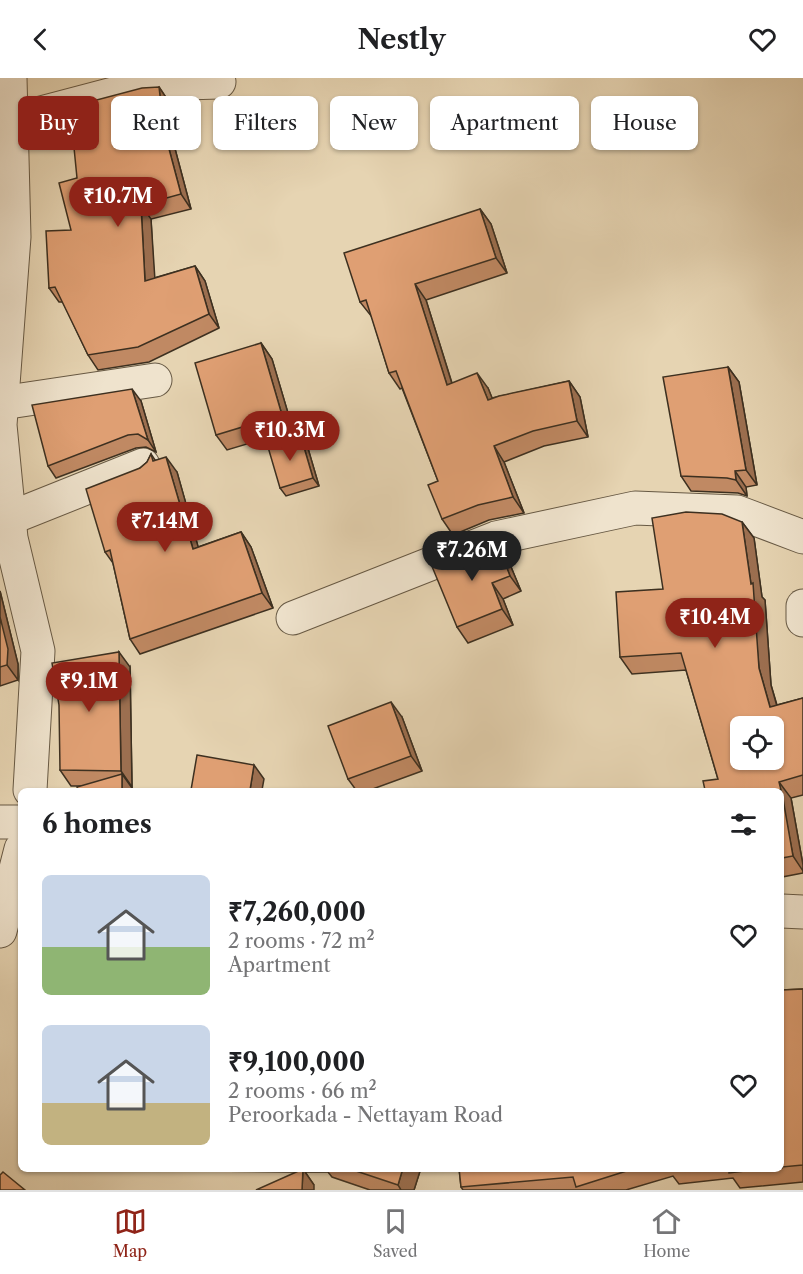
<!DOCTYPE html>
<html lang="en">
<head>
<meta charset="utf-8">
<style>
	:root { --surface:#fff; --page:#f6f6f6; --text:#202124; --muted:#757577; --line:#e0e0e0; --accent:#8f2418 }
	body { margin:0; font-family:"Libre Caslon Text",serif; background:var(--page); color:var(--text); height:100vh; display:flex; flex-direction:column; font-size:22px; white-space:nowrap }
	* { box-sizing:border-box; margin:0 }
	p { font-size:20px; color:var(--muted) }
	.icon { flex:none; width:33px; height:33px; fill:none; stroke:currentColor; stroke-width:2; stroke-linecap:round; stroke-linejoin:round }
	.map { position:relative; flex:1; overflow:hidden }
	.side { position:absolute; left:18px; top:710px; width:766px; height:384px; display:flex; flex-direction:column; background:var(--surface); border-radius:9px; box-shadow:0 2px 4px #0004 }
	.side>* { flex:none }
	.top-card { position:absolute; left:18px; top:18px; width:768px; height:54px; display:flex; gap:12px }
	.fabs { position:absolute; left:730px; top:638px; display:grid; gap:12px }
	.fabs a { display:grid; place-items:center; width:54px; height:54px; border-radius:9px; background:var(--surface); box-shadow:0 2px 4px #0004; font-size:30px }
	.price { position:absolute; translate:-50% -51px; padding:0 14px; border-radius:21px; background:var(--accent); color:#fff; font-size:20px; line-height:39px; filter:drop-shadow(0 2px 3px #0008) }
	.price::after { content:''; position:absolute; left:50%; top:36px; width:18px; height:14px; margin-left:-9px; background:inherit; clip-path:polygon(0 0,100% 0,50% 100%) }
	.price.current { background:#222; color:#fff }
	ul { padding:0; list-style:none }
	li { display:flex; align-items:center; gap:18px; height:150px; padding:0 24px }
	li span { display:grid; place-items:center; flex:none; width:168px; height:120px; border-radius:9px; color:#555 }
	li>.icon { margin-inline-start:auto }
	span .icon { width:72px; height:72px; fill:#fffc; stroke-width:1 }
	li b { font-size:26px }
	h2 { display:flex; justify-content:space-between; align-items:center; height:72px; padding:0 24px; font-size:26px }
	.chip { padding:0 21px; border-radius:9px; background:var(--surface); box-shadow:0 2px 4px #0004; font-size:21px; line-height:54px }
	.chip.current { background:var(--accent); color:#fff }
	header { display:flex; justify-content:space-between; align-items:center; height:78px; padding:0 24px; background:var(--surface); font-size:27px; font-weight:800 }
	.dock { display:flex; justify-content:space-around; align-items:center; height:84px; border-top:2px solid var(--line); background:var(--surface); font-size:16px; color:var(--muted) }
	.dock a { display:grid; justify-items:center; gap:3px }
	.dock .current { color:var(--accent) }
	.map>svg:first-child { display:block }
</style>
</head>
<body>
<header><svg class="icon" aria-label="back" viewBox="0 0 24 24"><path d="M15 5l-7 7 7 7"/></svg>Nestly<svg class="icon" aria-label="heart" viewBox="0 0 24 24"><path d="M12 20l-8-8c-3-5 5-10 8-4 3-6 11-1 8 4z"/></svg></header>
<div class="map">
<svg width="803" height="1112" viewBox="0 0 803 1112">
	<rect width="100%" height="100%" fill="#e6d4b2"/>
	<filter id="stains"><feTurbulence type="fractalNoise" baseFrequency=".00333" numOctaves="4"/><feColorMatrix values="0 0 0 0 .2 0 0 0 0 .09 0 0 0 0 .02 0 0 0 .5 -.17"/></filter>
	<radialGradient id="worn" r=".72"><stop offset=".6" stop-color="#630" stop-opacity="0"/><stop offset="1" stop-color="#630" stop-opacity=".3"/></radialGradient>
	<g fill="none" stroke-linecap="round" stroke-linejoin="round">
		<defs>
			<g id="minor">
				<polyline points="11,43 151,6 219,4"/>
				<polyline points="2,325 155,302"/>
				<polyline points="8,441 143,387"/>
				<polyline points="803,528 803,542"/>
				<polyline points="293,540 496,460 635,430 737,434 803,459"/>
				<polyline points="0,744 21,744"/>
				<polyline points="782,833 803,834"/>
			</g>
			<g id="tertiary">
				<polyline points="10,0 14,159 0,347 11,460 38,573 30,712"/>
				<polyline points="0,853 21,771"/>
			</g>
		</defs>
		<!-- minor casing -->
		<use href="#minor" stroke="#675944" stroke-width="35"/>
		<!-- tertiary casing -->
		<use href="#tertiary" stroke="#675944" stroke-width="35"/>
		<!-- minor -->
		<use href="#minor" stroke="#efe3cd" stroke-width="33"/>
		<!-- tertiary -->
		<use href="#tertiary" stroke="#efe3cd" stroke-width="33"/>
	</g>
	<!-- wall -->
	<g fill="#c08963" stroke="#3d3020" stroke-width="1.5">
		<polygon points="159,9 169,24 174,67 191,131 151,141 154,200 195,188 205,203 219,250 149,284 98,292 88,277 63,224 59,224 49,210 71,152 77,100"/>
		<polygon points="480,131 491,146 507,195 426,222 452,305 488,310 492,320 569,303 580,319 588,359 544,368 504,384 524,435 489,442 453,457 442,441 438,403 402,310 400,311 389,295 372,239 360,224"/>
		<polygon points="261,265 272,281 293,352 227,372 216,357"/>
		<polygon points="728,289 739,304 757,407 746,409 747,418 738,415 691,413 681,398"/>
		<polygon points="141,323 156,374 146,369 136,370 56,400 48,388"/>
		<polygon points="307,367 319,408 286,418 280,410"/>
		<polygon points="151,376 155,382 177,394 198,469 241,454 251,469 273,530 140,576 130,561 113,485 105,474 140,390 147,384"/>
		<polygon points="742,444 754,460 762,519 765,522 771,607 777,627 803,620 803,717 791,720 803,787 803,795 782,799 782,712 718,701 686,592 632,596 620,579 663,511"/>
		<polygon points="506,477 521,513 503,521 513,547 468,565 457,549"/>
		<polygon points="0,513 18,586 18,602 0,608"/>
		<polygon points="130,589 132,709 131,709 132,712 78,712 82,708 71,708 60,692"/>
		<polygon points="402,639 422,693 370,712 356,712 348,701"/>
		<polygon points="803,911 803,1104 740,1110 733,1100 679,1106 673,1098 626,1112 463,1112 461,1109 459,1090 782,1090 782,912"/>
		<polygon points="91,1090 421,1090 414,1112 370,1112 332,1099 328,1094 305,1094 314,1107 297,1094 92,1092"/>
	</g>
	<!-- shaded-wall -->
	<g fill="#9c6f50" stroke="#3d3020" stroke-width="1.5">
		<polygon points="159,9 169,24 174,67 191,131 181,116 164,52"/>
		<polygon points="141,127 151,141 156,218 145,203"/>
		<polygon points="480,131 491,146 507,195 496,180"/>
		<polygon points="195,188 205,203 219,250 209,236"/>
		<polygon points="415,206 426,222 457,322 447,307"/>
		<polygon points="261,265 272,281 293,352 282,337"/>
		<polygon points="728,289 739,304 757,407 746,392"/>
		<polygon points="477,295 488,310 499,337 488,322"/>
		<polygon points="569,303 580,319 588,359 577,343"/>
		<polygon points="132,311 141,323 156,374 148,362"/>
		<polygon points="301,359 307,367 319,408 313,400"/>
		<polygon points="494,368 504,384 524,435 513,419"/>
		<polygon points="166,379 177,394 203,486 193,471"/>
		<polygon points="735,393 746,409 747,418 736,402"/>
		<polygon points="742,444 754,460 762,519 765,522 771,607 782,646 770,629 759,590 751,506"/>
		<polygon points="241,454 251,469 273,530 262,515"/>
		<polygon points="496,461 506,477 521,513 510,498"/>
		<polygon points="492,505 503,521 513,547 502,531"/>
		<polygon points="0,513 18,586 18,602 7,587 0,539"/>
		<polygon points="119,574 130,589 132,709 121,693"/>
		<polygon points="391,624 402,639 422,693 411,678"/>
		<polygon points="254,687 264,701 262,712 250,712"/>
		<polygon points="122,696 132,710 132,712 122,712"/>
		<polygon points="779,704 791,720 803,787 803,793 793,778"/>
		<polygon points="403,1090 421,1090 414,1112 401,1112 398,1107"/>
		<polygon points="303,1091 314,1107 314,1112 302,1112"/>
	</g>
	<!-- building -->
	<g fill="#df9f73" stroke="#3d3020" stroke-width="1.5" fill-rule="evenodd">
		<polygon points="159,9 164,52 181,116 141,127 145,203 195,188 209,236 138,269 88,277 55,209 49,210 46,153 71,152 59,105 77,100 70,29 142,10"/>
		<polygon points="480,131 496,180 415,206 447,307 477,295 488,322 499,318 569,303 577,343 533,353 494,368 513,419 478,427 442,441 428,407 438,403 396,293 389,295 366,222 360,224 344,175"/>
		<polygon points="261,265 282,337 216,357 195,285"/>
		<polygon points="728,289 746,392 735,393 736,402 727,400 681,398 663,299"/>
		<polygon points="132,311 148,362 138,356 128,357 48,388 32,327"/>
		<polygon points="301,359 313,400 280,410 268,369"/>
		<polygon points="151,376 153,383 166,379 193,471 241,454 262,515 130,561 110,472 105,474 86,411 140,390 147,384"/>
		<path d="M686,434L722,436L742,444L751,506L753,505L759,590L770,629L803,620V697L779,704L781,712H705L703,703L718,701L681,575L620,579L616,514L663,511L652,440ZM741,648H774V681H741Z"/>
		<polygon points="496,461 510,498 492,505 502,531 457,549 431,486"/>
		<polygon points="0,539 8,571 7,587 0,589"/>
		<polygon points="119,574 121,693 60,692 59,627 52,585"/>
		<polygon points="391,624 411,678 348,701 328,648"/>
		<polygon points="197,677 254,687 250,712 191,712"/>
		<polygon points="122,696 122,712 78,712 77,709"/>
		<polygon points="782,715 793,778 782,780"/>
		<polygon points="803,911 803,1087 782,1089 782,912"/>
		<polygon points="347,1090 403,1090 398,1107"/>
		<polygon points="459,1090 636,1090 576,1109 573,1099 461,1109"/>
		<polygon points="729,1090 771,1090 729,1095"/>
		<polygon points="303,1091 302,1112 256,1112"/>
		<polygon points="3,1094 25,1112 0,1112 0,1097"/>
	</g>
	<rect width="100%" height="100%" filter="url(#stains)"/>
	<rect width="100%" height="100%" fill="url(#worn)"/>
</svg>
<div class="fabs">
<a><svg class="icon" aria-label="locate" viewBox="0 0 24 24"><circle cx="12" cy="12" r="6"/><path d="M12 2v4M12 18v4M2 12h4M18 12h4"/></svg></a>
</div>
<b class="price" style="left:118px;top:150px">₹10.7M</b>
<b class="price" style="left:290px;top:384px">₹10.3M</b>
<b class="price" style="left:165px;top:475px">₹7.14M</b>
<b class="price current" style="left:472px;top:504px">₹7.26M</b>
<b class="price" style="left:715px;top:571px">₹10.4M</b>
<b class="price" style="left:89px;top:635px">₹9.1M</b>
<div class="top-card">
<a class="chip current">Buy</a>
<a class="chip">Rent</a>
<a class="chip">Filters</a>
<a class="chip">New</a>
<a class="chip">Apartment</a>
<a class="chip">House</a>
</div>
<section class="side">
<h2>6 homes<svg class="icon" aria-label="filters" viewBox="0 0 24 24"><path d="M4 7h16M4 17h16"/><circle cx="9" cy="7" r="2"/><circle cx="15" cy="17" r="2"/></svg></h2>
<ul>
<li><span style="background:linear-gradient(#c9d6e8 60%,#8fb573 0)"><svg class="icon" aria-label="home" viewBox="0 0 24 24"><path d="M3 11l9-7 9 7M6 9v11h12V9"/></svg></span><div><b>₹7,260,000</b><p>2 rooms · 72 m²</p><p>Apartment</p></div><svg class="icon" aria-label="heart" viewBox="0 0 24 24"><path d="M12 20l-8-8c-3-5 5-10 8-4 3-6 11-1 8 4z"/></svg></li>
<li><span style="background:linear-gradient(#c9d6e8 65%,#c2b280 0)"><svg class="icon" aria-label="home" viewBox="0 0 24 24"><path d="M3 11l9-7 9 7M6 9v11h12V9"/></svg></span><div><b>₹9,100,000</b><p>2 rooms · 66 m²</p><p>Peroorkada - Nettayam Road</p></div><svg class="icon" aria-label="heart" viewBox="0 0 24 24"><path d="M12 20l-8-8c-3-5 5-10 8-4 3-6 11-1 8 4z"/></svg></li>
</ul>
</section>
</div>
<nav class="dock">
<a class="current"><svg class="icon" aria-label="map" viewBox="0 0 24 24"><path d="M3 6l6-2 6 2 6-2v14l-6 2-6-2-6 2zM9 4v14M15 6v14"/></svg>Map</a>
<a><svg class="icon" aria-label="saved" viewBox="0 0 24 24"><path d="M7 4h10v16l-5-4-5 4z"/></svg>Saved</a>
<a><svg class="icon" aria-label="home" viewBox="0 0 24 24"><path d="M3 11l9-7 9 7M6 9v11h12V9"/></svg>Home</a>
</nav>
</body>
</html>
